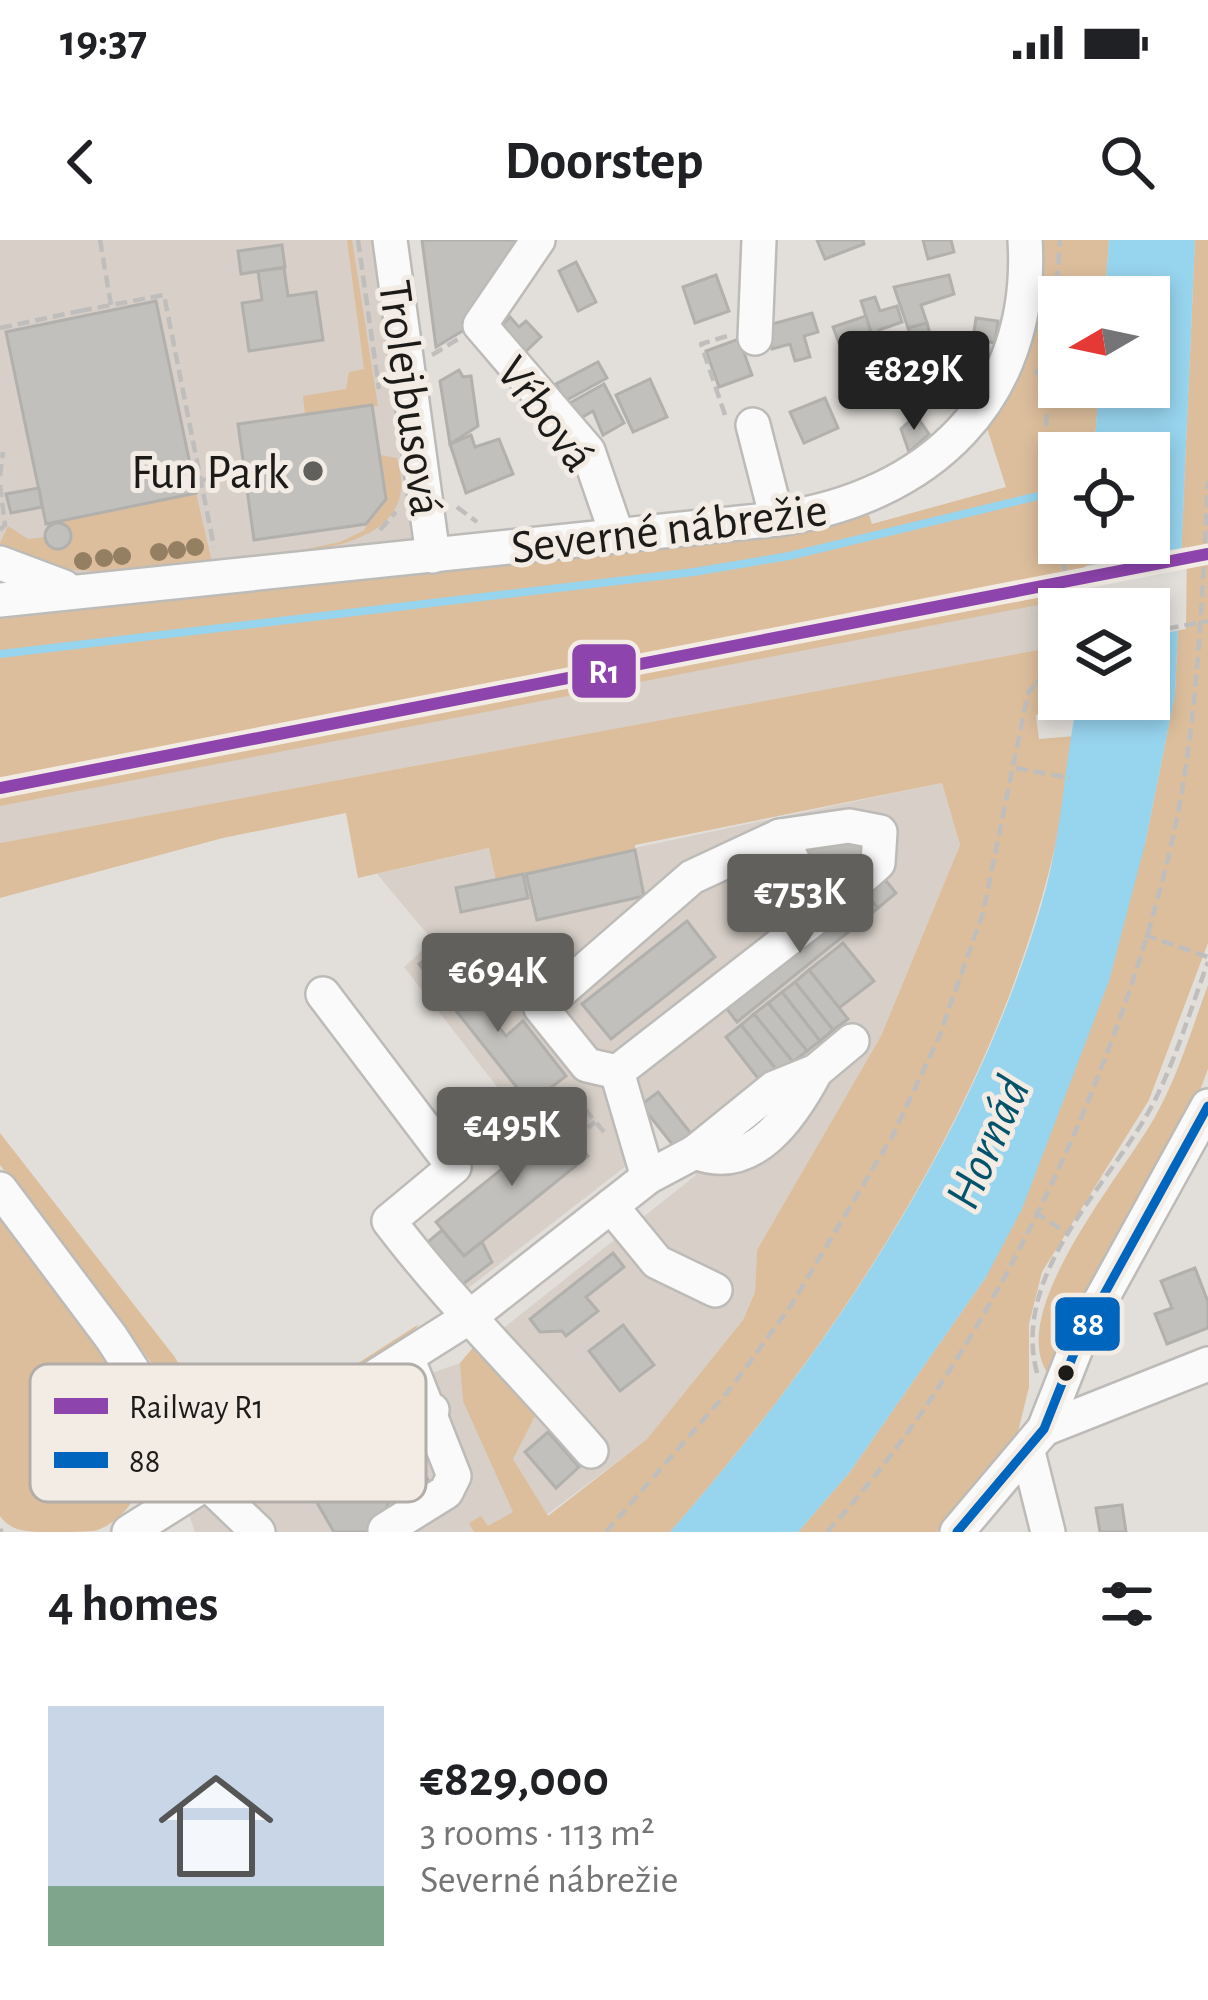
<!DOCTYPE html>
<html lang="en">
<head>
<meta charset="utf-8">
<style>
	:root { --surface:#fff; --page:#f2f2f2; --text:#202124; --muted:#757577; --accent:#62605c }
	body { margin:0; font-family:"Alegreya Sans",sans-serif; background:var(--page); color:var(--text); height:100vh; display:flex; flex-direction:column; font-size:45px; white-space:nowrap }
	* { box-sizing:border-box; margin:0 }
	p { font-size:39px; color:var(--muted) }
	.icon { flex:none; width:66px; height:66px; fill:none; stroke:currentColor; stroke-width:2; stroke-linecap:round; stroke-linejoin:round }
	.map { position:relative; height:1292px; overflow:hidden }
	.drawer { display:flex; flex-direction:column; background:var(--surface); flex:1 }
	.drawer>* { flex:none }
	.needle { width:78px; rotate:261deg }
	.buttons { position:absolute; left:1038px; top:36px; display:grid; gap:24px }
	.buttons a { display:grid; place-items:center; width:132px; height:132px; border-radius:0px; background:var(--surface); box-shadow:0 6px 18px #0003; font-size:60px }
	.price { position:absolute; translate:-50% -102px; padding:0 27px; border-radius:12px; background:var(--accent); color:#fff; font-size:39px; line-height:78px; filter:drop-shadow(0 3px 6px #0008) }
	.price::after { content:''; position:absolute; left:50%; top:72px; width:36px; height:27px; margin-left:-18px; background:inherit; clip-path:polygon(0 0,100% 0,50% 100%) }
	.price.active { background:#222; color:#fff }
	ul { padding:0; list-style:none }
	li { display:flex; align-items:center; gap:36px; height:300px; padding:0 48px }
	li span { display:grid; place-items:center; flex:none; width:336px; height:240px; border-radius:0px; color:#555 }
	li>.icon { margin-inline-start:auto }
	span .icon { width:144px; height:144px; fill:#fffc; stroke-width:1 }
	li b { font-size:51px }
	h2 { display:flex; justify-content:space-between; align-items:center; height:144px; padding:0 48px; font-size:51px }
	.status { display:flex; justify-content:space-between; align-items:center; height:84px; padding:0 60px; background:var(--surface); direction:ltr }
	.status svg { height:33px; fill:currentColor }
	header { display:flex; justify-content:space-between; align-items:center; height:156px; padding:0 48px; background:var(--surface); font-size:54px; font-weight:600 }
	.map>svg:first-child { display:block }
</style>
</head>
<body>
<div class="status"><b>19:37</b><svg viewBox="0 0 49 12"><path d="M0 12V9h3v3zM5 12V6h3v6zM10 12V3h3v9zM15 12V0h3v12zM26 1h20v11H26zM47 4h2v5h-2z"/></svg></div>
<header><svg class="icon" aria-label="back" viewBox="0 0 24 24"><path d="M15 5l-7 7 7 7"/></svg>Doorstep<svg class="icon" aria-label="search" viewBox="0 0 24 24"><circle cx="10" cy="10" r="6"/><path d="M15 15l6 6"/></svg></header>
<div class="map">
<svg width="1208" height="1292" viewBox="0 0 1208 1292">
	<rect width="100%" height="100%" fill="#e2dfdb"/>
	<!-- built -->
	<g fill="#d7cfc8">
		<polygon points="0,0 390,0 433,316 89,353 0,323"/>
		<polygon points="1049,338 1059,406 0,603 0,545"/>
		<polygon points="942,543 960,605 881,796 757,1010 755,1052 743,1080 647,1199 524,1292 195,1292 189,1275 389,1148 460,1123 512,1217 486,1102 696,935 642,865 630,923 462,1053 424,1005 442,990 436,982 505,926 492,909 498,904 479,878 505,857 404,727 433,701 377,634 490,608 497,637"/>
	</g>
	<!-- green -->
	<g fill="#dcbe9c">
		<polygon points="347,0 352,0 378,166 305,174 303,156 346,149 349,132 364,129"/>
		<path d="M1040,0H1109L1105,57H1059V147H1099L1094,213H1059V303H1091V338L1056,337L0,545V379L799,292L869,275L872,284L1006,247L986,185C1027,126 1045,73 1040,0Z"/>
		<polygon points="1195,0 1208,0 1208,703 1149,860 1042,1032 1029,1084 1029,1147 1018,1192 937,1292 798,1292 849,1233 986,1037 1145,604 1175,455"/>
		<path d="M379,215L397,218C422,297 333,309 277,315L340,302L363,291L386,259Z"/>
		<path d="M196,253L212,322C144,328 59,347 0,303L8,286L28,299L46,297L50,305L61,308L71,296L60,281Z"/>
		<polygon points="1051,352 1053,362 0,566 0,554 84,536"/>
		<path d="M1059,406V427L1040,439L1059,433V459H1078L1076,471L1036,475L1039,499L1075,496C1038,796 866,1069 670,1292H474L469,1283L481,1276L488,1286L513,1272L463,1161L460,1123L482,1097L540,1166L513,1219L548,1276L647,1199L743,1080L755,1052L757,1010L881,796L960,605L942,543L635,605V610L496,640L489,608L358,638L346,573L223,598L0,658V603Z"/>
		<path d="M1208,745V829L1196,861L1057,1108L1049,1135C1002,1072 1128,929 1157,873C1179,833 1192,788 1208,745Z"/>
		<path d="M0,893L174,1116L207,1170L263,1184L419,1084L409,1097C376,1118 254,1205 223,1202C193,1199 184,1174 173,1151L0,925Z"/>
		<path d="M0,971C39,1025 134,1133 147,1193C154,1230 133,1280 94,1291C81,1292 63,1292 48,1292C29,1292 11,1292 0,1276Z"/>
	</g>
	<!-- water -->
	<path fill="#97d4ee" d="M1109,0H1195L1175,455L1145,604L1109,741L1022,969L986,1037L849,1233L798,1292H670C829,1111 972,899 1041,666C1063,593 1063,529 1078,459H1149V369L1091,338V303H1149V213H1094L1099,147H1149V57H1105Z"/>
	<!-- pier -->
	<polygon fill="#e2dfdb" points="1187,307 1186,389 1149,396 1149,369 1088,369 1085,326"/>
	<g fill="none" stroke-linecap="round" stroke-linejoin="round">
		<!-- stream -->
		<polyline stroke="#97d4ee" stroke-width="8" points="0,414 694,332 789,316 1059,251"/>
	</g>
	<!-- building -->
	<g fill="#c2c0bd" stroke="#b2b0ad" stroke-width="3">
		<polygon points="422,0 523,0 484,50 488,54 469,87 436,107"/>
		<polygon points="817,0 863,0 864,4 825,19"/>
		<polygon points="923,0 951,0 954,12 928,19"/>
		<polygon points="282,5 285,27 241,34 238,11"/>
		<polygon points="576,22 596,62 578,71 559,31"/>
		<polygon points="284,28 288,56 316,52 323,100 249,111 242,63 262,60 258,31"/>
		<polygon points="716,35 729,71 695,83 683,47"/>
		<polygon points="949,35 954,54 921,65 927,83 908,88 894,47"/>
		<polygon points="875,57 880,71 897,66 902,82 879,90 882,100 874,102 861,61"/>
		<polygon points="156,61 196,253 46,284 6,92"/>
		<polygon points="812,73 818,92 804,96 810,117 795,121 790,104 772,109 765,86"/>
		<polygon points="866,76 871,93 839,103 833,87"/>
		<polygon points="510,77 519,87 526,81 541,97 522,115 498,89"/>
		<polygon points="976,78 998,81 995,103 973,99"/>
		<polygon points="927,83 933,105 916,110 908,88"/>
		<polygon points="739,99 752,135 719,147 706,111"/>
		<polygon points="598,122 607,138 565,161 556,144"/>
		<polygon points="459,130 463,137 471,136 478,186 450,204 440,141"/>
		<polygon points="650,139 667,177 633,192 616,155"/>
		<polygon points="604,144 624,183 603,195 593,171 579,179 568,164"/>
		<polygon points="825,158 838,188 804,203 790,172"/>
		<polygon points="372,165 386,259 366,284 254,300 238,184"/>
		<polygon points="916,175 929,194 909,212 901,189"/>
		<polygon points="471,195 475,207 499,199 513,234 466,253 450,204"/>
		<polygon points="39,248 42,267 11,273 6,254"/>
		<circle cx="58" cy="296" r="13"/>
		<polygon points="862,595 863,617 806,618 805,597"/>
		<polygon points="635,610 644,656 537,680 526,634"/>
		<polygon points="523,634 528,658 461,672 456,648"/>
		<polygon points="882,636 896,653 878,668 862,651"/>
		<polygon points="862,651 878,668 737,782 723,764"/>
		<polygon points="687,681 715,717 611,799 582,764"/>
		<polygon points="843,703 874,741 839,768 809,730"/>
		<polygon points="438,710 506,796 523,781 566,836 530,864 419,724"/>
		<polygon points="809,730 848,779 833,790 795,742"/>
		<polygon points="795,742 833,790 820,801 782,752"/>
		<polygon points="782,752 820,801 807,811 768,763"/>
		<polygon points="768,763 807,811 793,822 754,774"/>
		<polygon points="754,774 793,822 779,833 741,785"/>
		<polygon points="741,785 779,833 764,846 726,797"/>
		<polygon points="658,852 693,896 676,909 641,865"/>
		<polygon points="560,882 588,916 464,1016 436,982"/>
		<polygon points="442,990 464,1016 482,1002 492,1022 463,1044 424,1005"/>
		<polygon points="613,1013 624,1027 586,1057 598,1071 566,1096 562,1091 540,1092 530,1079"/>
		<polygon points="1195,1028 1208,1062 1208,1088 1167,1104 1155,1074 1172,1068 1161,1041"/>
		<polygon points="623,1085 654,1125 620,1151 589,1111"/>
		<polygon points="548,1192 579,1227 556,1248 525,1212"/>
		<polygon points="392,1207 403,1227 416,1220 428,1240 388,1263 371,1219"/>
		<polygon points="345,1219 353,1234 393,1245 382,1284 387,1292 334,1292 305,1242"/>
		<polygon points="1122,1265 1126,1292 1100,1292 1096,1268"/>
	</g>
	<g fill="none" stroke-linecap="round" stroke-linejoin="round">
		<defs>
			<g id="minor">
				<polyline points="390,0 433,316"/>
				<polyline points="538,0 480,85 588,211 617,295"/>
				<polyline points="755,98 759,0"/>
				<polyline points="753,185 777,279"/>
				<polyline points="0,323 64,347"/>
				<path d="M0,360L777,279C928,258 1035,159 1025,0"/>
				<polyline points="780,596 849,586 880,592 878,623 820,674"/>
				<path d="M323,754L454,927L389,981C451,1063 524,1133 591,1211"/>
				<polyline points="617,832 587,825 541,768 692,637 780,596 820,674 617,832 648,937"/>
				<path d="M695,912C753,935 792,876 816,831"/>
				<polyline points="0,949 111,1097 204,1240 258,1292"/>
				<polyline points="611,966 657,1022 715,1050"/>
				<polyline points="1044,1189 1208,1124"/>
				<polyline points="1028,1212 1048,1292"/>
				<polyline points="236,1221 290,1224 356,1185 432,1170"/>
				<polyline points="385,1290 446,1252 454,1236 407,1117"/>
				<polyline points="129,1292 471,1076 648,937 695,912 774,848 816,831 852,801"/>
				<polyline points="957,1292 1044,1189 1080,1098 1208,866"/>
			</g>
		</defs>
		<!-- minor casing -->
		<use href="#minor" stroke="#bdbbb8" stroke-width="38"/>
		<!-- path -->
		<g stroke="#bfbebc" stroke-width="4.5" stroke-dasharray="12 6" stroke-linecap="butt">
			<polyline points="100,0 111,65"/>
			<polyline points="358,0 379,149"/>
			<polyline points="80,71 164,55 214,307"/>
			<polyline points="0,88 80,71 81,77"/>
			<polyline points="432,115 458,99"/>
			<polyline points="1035,130 1049,150"/>
			<polyline points="725,175 701,104 727,96"/>
			<polyline points="0,236 3,212"/>
			<polyline points="203,240 245,234"/>
			<polyline points="0,245 5,285 0,290"/>
			<polyline points="457,267 477,282"/>
			<polyline points="380,290 396,272"/>
			<polyline points="1059,293 1045,201 1060,0"/>
			<polyline points="1060,303 1072,369"/>
			<polyline points="1036,443 1059,430"/>
			<polyline points="1016,528 1070,538"/>
			<polyline points="1145,695 1208,717"/>
			<polyline points="585,869 604,892"/>
			<polyline points="574,899 595,882"/>
			<polyline points="1035,972 1068,994"/>
			<path d="M1037,1133C1010,1031 1113,943 1155,860C1177,816 1191,768 1208,722"/>
			<polyline points="0,1289 2,1292"/>
			<polyline points="606,1292 730,1149 790,1067 893,895 939,797 983,673 1028,453 1059,415"/>
			<path d="M827,1292C984,1121 1108,855 1165,631C1198,503 1201,371 1208,241"/>
		</g>
		<!-- minor -->
		<use href="#minor" stroke="#fbfafa" stroke-width="33"/>
		<defs>
			<polyline id="rail" points="0,548 1208,314"/>
		</defs>
		<!-- rail casing -->
		<use href="#rail" stroke="#c8c6c6" stroke-width="12"/>
		<!-- rail -->
		<use href="#rail" stroke="#f2ece5" stroke-width="8" stroke-dasharray="22" stroke-linecap="butt"/>
		<!-- path-bridge -->
		<polyline stroke="#bfbebc" stroke-width="4.5" stroke-dasharray="12 6" stroke-linecap="butt" points="1149,392 1208,381"/>
		<defs>
			<polyline id="bus-1" points="957,1292 1044,1189 1080,1098 1208,866"/>
		</defs>
		<!-- bus-1 casing -->
		<use href="#bus-1" stroke="#f2ece5" stroke-width="18"/>
		<!-- bus-1 -->
		<use href="#bus-1" stroke="#0065bd" stroke-width="9"/>
		<defs>
			<polyline id="rail-1" points="0,548 1208,314"/>
		</defs>
		<!-- rail-1 casing -->
		<use href="#rail-1" stroke="#f2ece5" stroke-width="21"/>
		<!-- rail-1 -->
		<use href="#rail-1" stroke="#8e44ad" stroke-width="12"/>
	</g>
	<!-- trees -->
	<g fill="#947f63">
		<circle cx="195" cy="307" r="9"/>
		<circle cx="177" cy="310" r="9"/>
		<circle cx="159" cy="312" r="9"/>
		<circle cx="122" cy="316" r="9"/>
		<circle cx="104" cy="318" r="9"/>
		<circle cx="83" cy="321" r="9"/>
	</g>
	<!-- markers -->
	<circle fill="#62605c" stroke="#f2ece5" stroke-width="4.5" cx="313" cy="231" r="12"/>
	<circle fill="#1d1b18" stroke="#f2ece5" stroke-width="4.5" cx="1066" cy="1133" r="10"/>
	<g text-anchor="middle" stroke-width="10" stroke-linejoin="round" paint-order="stroke">
		<!-- street labels -->
		<g font-size="48" fill="#1d1b18" stroke="#f2ece5">
			<text transform="translate(412 158) rotate(82)" y="17">Trolejbusová</text>
			<text transform="translate(547 173) rotate(53)" y="17">Vŕbová</text>
			<text transform="translate(669 287) rotate(-7)" y="17">Severné nábrežie</text>
		</g>
		<!-- poi labels -->
		<g font-size="48" fill="#1d1b18" stroke="#f2ece5" text-anchor="end">
			<text x="289" y="248">Fun Park</text>
		</g>
		<!-- water labels -->
		<g font-size="51" font-style="italic" fill="#04536c" stroke="#f2ece5">
			<text transform="translate(986 902) rotate(-66)" y="18">Hornád</text>
		</g>
	</g>
	<!-- legend -->
	<rect x="30" y="1124" width="396" height="138" rx="18" fill="#f2ece5" stroke="#b2ada8" stroke-width="3"/>
	<rect x="54" y="1158" width="54" height="16" fill="#8e44ad"/>
	<rect x="54" y="1212" width="54" height="16" fill="#0065bd"/>
	<g font-size="33" fill="#1d1b18">
		<text x="129" y="1178">Railway R1</text>
		<text x="129" y="1232">88</text>
	</g>
	<g stroke="#f2ece5" stroke-width="4.5">
		<rect x="570" y="402" width="68" height="58" rx="12" fill="#8e44ad"/>
		<rect x="1053" y="1055" width="69" height="58" rx="12" fill="#0065bd"/>
	</g>
	<g font-size="33" text-anchor="middle" font-weight="bold" fill="#fff">
		<text x="604" y="443">R1</text>
		<text x="1088" y="1095">88</text>
	</g>
</svg>
<div class="buttons">
<a><svg class="needle" viewBox="-14 -14 28 28"><path d="M0-13l5 13h-10z" fill="#e53935"/><path d="M0 13l5-13h-10z" fill="#757577"/></svg></a>
<a><svg class="icon" aria-label="locate" viewBox="0 0 24 24"><circle cx="12" cy="12" r="6"/><path d="M12 2v4M12 18v4M2 12h4M18 12h4"/></svg></a>
<a><svg class="icon" aria-label="layers" viewBox="0 0 24 24"><path d="M12 4l9 5-9 5-9-5zM3 14l9 5 9-5"/></svg></a>
</div>
<b class="price active" style="left:914px;top:193px">€829K</b>
<b class="price" style="left:800px;top:716px">€753K</b>
<b class="price" style="left:498px;top:795px">€694K</b>
<b class="price" style="left:512px;top:949px">€495K</b>
</div>
<section class="drawer">
<h2>4 homes<svg class="icon" aria-label="filters" viewBox="0 0 24 24"><path d="M4 7h16M4 17h16"/><circle cx="9" cy="7" r="2"/><circle cx="15" cy="17" r="2"/></svg></h2>
<ul>
<li><span style="background:linear-gradient(#c9d6e8 75%,#7fa58c 0)"><svg class="icon" aria-label="home" viewBox="0 0 24 24"><path d="M3 11l9-7 9 7M6 9v11h12V9"/></svg></span><div><b>€829,000</b><p>3 rooms · 113 m²</p><p>Severné nábrežie</p></div></li>
</ul>
</section>
</body>
</html>
